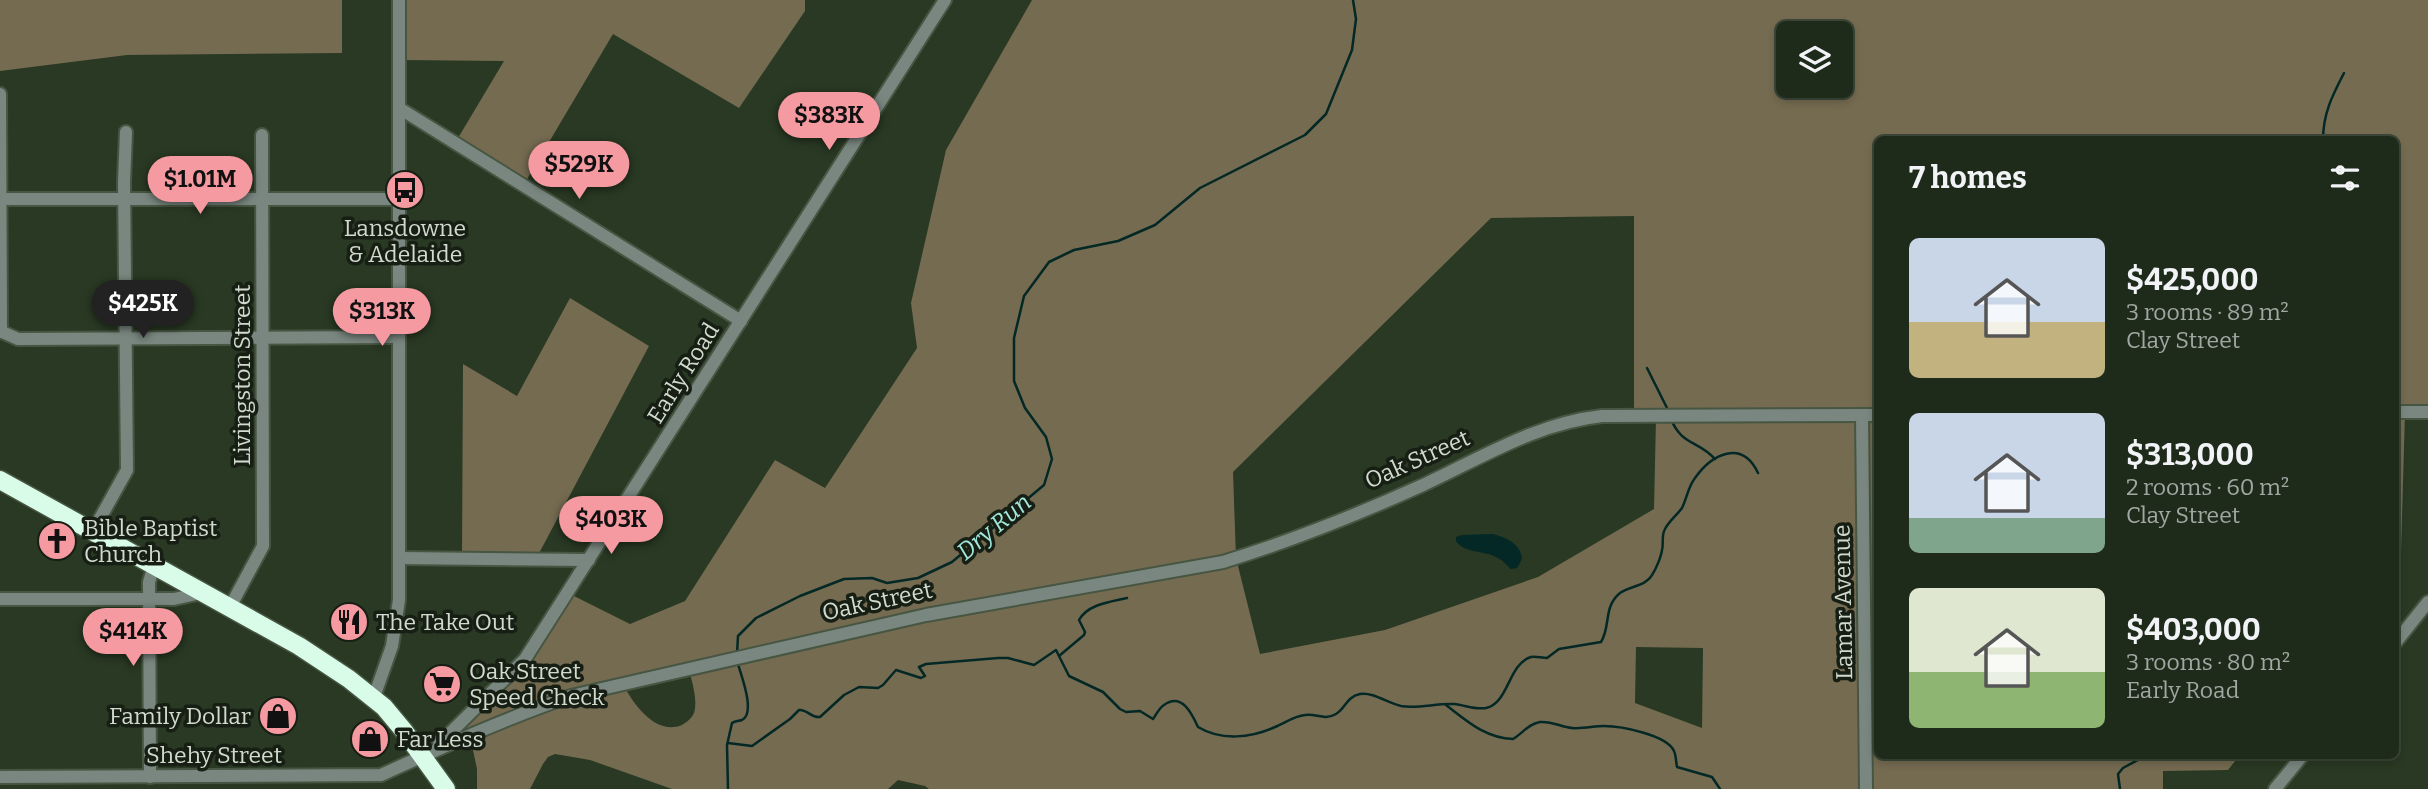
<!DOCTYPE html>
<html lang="en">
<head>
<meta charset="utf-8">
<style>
	:root { --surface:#1f2b1a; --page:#2c3727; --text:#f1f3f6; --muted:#a1a7a2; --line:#3c4739; --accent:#f49aa0 }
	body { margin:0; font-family:Bitter,serif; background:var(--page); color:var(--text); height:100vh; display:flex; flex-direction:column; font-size:26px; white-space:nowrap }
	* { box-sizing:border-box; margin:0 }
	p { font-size:23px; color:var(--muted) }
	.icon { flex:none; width:38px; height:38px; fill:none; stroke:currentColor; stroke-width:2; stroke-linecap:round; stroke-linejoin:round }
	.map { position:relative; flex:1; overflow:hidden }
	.sheet { position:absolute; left:1874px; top:136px; width:525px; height:623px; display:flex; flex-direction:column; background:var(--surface); border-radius:10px; box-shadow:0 4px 10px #0003,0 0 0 2px var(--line) }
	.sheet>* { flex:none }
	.buttons { position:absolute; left:1776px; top:21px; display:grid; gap:14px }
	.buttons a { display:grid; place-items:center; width:77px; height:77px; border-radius:10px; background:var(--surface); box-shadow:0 4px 10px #0003,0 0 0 2px var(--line); font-size:35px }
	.price { position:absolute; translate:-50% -60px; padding:0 16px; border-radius:24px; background:var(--accent); color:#111; font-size:23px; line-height:46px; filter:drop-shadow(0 2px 4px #0008) }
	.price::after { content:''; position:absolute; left:50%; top:42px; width:21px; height:16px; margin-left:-10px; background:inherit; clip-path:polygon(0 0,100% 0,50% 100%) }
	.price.active { background:#222; color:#fff }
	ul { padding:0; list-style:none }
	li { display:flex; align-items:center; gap:21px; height:175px; padding:0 35px }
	li span { display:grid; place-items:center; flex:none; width:196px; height:140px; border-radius:10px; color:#555 }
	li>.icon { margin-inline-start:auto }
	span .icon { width:84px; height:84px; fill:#fffc; stroke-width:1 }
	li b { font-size:30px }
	h2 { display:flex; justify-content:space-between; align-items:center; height:84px; padding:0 35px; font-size:30px }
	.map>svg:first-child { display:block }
</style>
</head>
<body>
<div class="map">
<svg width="2428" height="789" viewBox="0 0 2428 789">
	<rect width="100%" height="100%" fill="#293923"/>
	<!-- forest -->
	<g fill="#756b51" fill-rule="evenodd">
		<polygon points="0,0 342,0 342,53 127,55 0,71"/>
		<polygon points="399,0 805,0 805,11 739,108 613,34 523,186 455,143 504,61 399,60"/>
		<path d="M1032,0H2428V412L2405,413L2401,552L2396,558V140H1878V756H2239L2228,770L2163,771V789H929L925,786L898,780L888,789H672L590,760L555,754L548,757L543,764L530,789H477V769L470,736L434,750L514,672L568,593L630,624L685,601L775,460L825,488L917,348L911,303L946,150ZM1788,33H1841V86H1788ZM1634,216V416L1656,417L1654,509L1538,577L1385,630L1260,654L1236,558L1233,472L1491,218ZM1636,647L1703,648L1702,728L1635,703ZM689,669C692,682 698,700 694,713C692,718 687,722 682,725C656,736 633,704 623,684Z"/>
		<polygon points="570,298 649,346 536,559 462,558 463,364 517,396"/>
	</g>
	<!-- water -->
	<path fill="#042825" d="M1492,534C1506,537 1521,544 1522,559L1517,568L1511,569C1507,566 1503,560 1498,558C1485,550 1465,554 1456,541V537L1462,535Z"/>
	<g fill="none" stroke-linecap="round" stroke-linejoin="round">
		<!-- stream -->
		<g stroke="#042825" stroke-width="2.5">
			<path d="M2323,140C2323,114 2332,96 2344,73"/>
			<polyline points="1647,368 1669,412"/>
			<path d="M1671,419C1682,446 1698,440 1715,459"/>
			<polyline points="737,654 738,636 756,618 800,596 844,579 872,578 887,583 918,578 952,562 1044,485 1052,459 1046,437 1025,408 1014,381 1014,338 1024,296 1049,262 1074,250 1118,241 1155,225 1200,188 1305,135 1326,114 1352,50 1356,19 1353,0"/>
			<path d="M1059,656L1084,635L1085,632L1079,620C1088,604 1110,602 1127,598"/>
			<path d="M1446,705C1467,721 1485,738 1513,739C1523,733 1528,724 1540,722C1552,721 1561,727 1572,728C1583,729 1594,726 1604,726C1621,726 1667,735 1674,751C1676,755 1676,762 1677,767L1712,777L1720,789"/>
			<path d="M728,743L752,746L790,719L799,710C807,709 811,718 820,717L844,695L859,687L878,688L883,685L896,670L921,678L925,676L919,667L926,664L998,658H1008L1034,665L1056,650L1069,676L1103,692L1120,709L1126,712L1140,711L1153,719C1156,715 1159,708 1164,705C1182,692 1192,714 1198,727C1221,741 1251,738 1275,727C1285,723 1294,716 1305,715C1316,713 1324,721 1336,714C1346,708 1346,697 1360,694C1374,692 1387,703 1401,706C1418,709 1436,703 1454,704C1465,705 1475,710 1486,708C1509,703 1508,664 1531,657C1535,656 1542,658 1547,658L1559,649L1601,642C1611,626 1603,607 1620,593C1630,586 1646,586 1652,575C1656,569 1661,557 1662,550C1664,543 1661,536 1665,529C1669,521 1677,515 1682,508C1687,498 1688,487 1695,478C1712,454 1742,439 1758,473"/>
			<path d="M728,789L727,745L732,723C735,721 739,721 742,720C756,713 741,675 738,664"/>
			<polyline points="2120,789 2118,774 2123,768 2145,756"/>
		</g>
		<defs>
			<g id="minor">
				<polyline points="0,94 1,332"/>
				<polyline points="399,108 741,321"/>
				<polyline points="2,199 399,199"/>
				<polyline points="0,331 18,339 399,337"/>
				<polyline points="2396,412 2428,412"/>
				<polyline points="1862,415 1866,789"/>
				<polyline points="93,531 127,470 124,182 126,132"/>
				<polyline points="399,558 589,560"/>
				<polyline points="0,599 174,599 201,593"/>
				<polyline points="230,607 263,546 262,135"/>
				<polyline points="2396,642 2428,602"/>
				<polyline points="374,697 392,646 399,600 399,0"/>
				<polyline points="439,744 525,659 945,0"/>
				<path d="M0,777L381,775C443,747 506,718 571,696L926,615L1223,562C1291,541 1359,514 1423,485C1481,458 1537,423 1602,416L1878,415"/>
				<polyline points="150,777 149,582 154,566"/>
				<polyline points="2275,789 2302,756"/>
			</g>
			<polyline id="highway" points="0,480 299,646 349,679 384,707 404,731 446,789"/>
		</defs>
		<!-- minor casing -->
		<use href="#minor" stroke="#475642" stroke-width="16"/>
		<!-- highway casing -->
		<use href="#highway" stroke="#475642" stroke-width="21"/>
		<!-- minor -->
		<use href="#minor" stroke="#7a8780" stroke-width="12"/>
		<!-- highway -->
		<use href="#highway" stroke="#d9fce9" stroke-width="18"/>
	</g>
	<!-- icons -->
	<defs>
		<symbol id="bus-disc" viewBox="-11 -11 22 22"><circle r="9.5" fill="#f49aa0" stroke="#171e14"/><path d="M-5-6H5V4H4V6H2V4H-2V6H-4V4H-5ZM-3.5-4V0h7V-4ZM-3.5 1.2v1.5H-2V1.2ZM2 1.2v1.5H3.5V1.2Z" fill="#111"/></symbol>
		<symbol id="church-disc" viewBox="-11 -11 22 22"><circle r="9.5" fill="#f49aa0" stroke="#171e14"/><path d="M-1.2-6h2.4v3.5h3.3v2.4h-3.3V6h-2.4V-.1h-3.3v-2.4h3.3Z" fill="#111"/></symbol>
		<symbol id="restaurant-disc" viewBox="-11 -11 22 22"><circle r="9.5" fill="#f49aa0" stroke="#171e14"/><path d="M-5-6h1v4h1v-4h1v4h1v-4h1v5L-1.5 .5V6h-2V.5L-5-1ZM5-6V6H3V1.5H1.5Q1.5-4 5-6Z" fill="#111"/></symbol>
		<symbol id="supermarket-disc" viewBox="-11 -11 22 22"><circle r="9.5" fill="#f49aa0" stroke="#171e14"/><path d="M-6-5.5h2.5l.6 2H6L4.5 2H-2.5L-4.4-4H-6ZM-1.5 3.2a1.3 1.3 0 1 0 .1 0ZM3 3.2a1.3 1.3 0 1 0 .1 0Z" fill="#111"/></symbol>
		<symbol id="shop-disc" viewBox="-11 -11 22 22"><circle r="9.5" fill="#f49aa0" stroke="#171e14"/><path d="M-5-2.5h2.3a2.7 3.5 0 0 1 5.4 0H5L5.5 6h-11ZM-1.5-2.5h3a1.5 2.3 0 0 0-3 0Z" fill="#111"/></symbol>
	</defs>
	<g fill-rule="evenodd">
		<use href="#bus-disc" x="383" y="168" width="44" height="44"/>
		<use href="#church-disc" x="35" y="519" width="44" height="44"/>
		<use href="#restaurant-disc" x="327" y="600" width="44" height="44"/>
		<use href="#supermarket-disc" x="420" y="662" width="44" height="44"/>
		<use href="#shop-disc" x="256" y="694" width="44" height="44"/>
		<use href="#shop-disc" x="348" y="717" width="44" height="44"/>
	</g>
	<g text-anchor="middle" stroke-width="7" stroke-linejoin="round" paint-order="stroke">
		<!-- poi labels -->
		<g font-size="23" fill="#d1dbcd" stroke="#171e14" text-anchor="start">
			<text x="405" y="236" text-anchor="middle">Lansdowne<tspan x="405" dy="26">&amp; Adelaide</tspan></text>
			<text x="84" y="536">Bible Baptist<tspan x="84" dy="26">Church</tspan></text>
			<text x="376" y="630">The Take Out</text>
			<text x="469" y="679">Oak Street<tspan x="469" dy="26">Speed Check</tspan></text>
			<text x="251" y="724" text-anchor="end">Family Dollar</text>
			<text x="397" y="747">Far Less</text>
		</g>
		<!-- street labels -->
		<g font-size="23" fill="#d1dbcd" stroke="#171e14">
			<text transform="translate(683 373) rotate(-58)" y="8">Early Road</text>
			<text transform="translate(242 375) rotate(-90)" y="8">Livingston Street</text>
			<text transform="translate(1417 459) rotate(-24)" y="8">Oak Street</text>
			<text transform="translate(877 601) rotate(-12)" y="8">Oak Street</text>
			<text transform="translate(1843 602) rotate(-91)" y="8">Lamar Avenue</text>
			<text x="214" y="763">Shehy Street</text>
		</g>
		<!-- water labels -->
		<g font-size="24" font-style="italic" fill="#a2e7de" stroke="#171e14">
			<text transform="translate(994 527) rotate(-40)" y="8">Dry Run</text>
		</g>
	</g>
</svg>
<div class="buttons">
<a><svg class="icon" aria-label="layers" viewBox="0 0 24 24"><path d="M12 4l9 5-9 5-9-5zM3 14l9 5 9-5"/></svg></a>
</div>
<b class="price" style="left:829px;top:152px">$383K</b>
<b class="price" style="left:579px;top:201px">$529K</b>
<b class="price" style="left:200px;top:216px">$1.01M</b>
<b class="price active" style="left:143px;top:340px">$425K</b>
<b class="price" style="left:382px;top:348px">$313K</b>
<b class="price" style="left:611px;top:556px">$403K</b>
<b class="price" style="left:133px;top:668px">$414K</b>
<section class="sheet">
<h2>7 homes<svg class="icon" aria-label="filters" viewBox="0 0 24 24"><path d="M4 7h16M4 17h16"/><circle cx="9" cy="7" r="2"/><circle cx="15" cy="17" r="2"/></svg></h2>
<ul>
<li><span style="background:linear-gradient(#c9d6e8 60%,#c2b280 0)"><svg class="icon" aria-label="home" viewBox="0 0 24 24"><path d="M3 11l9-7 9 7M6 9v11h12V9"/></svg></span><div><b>$425,000</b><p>3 rooms · 89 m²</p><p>Clay Street</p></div></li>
<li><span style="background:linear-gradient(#c9d6e8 75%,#7fa58c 0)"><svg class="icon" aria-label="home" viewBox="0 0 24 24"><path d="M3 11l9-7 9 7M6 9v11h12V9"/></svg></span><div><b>$313,000</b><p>2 rooms · 60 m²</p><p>Clay Street</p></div></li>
<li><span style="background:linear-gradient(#dfe7d0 60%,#8fb573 0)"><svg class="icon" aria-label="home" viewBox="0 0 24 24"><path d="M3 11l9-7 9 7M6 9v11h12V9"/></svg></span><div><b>$403,000</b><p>3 rooms · 80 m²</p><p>Early Road</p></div></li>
</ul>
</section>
</div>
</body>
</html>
